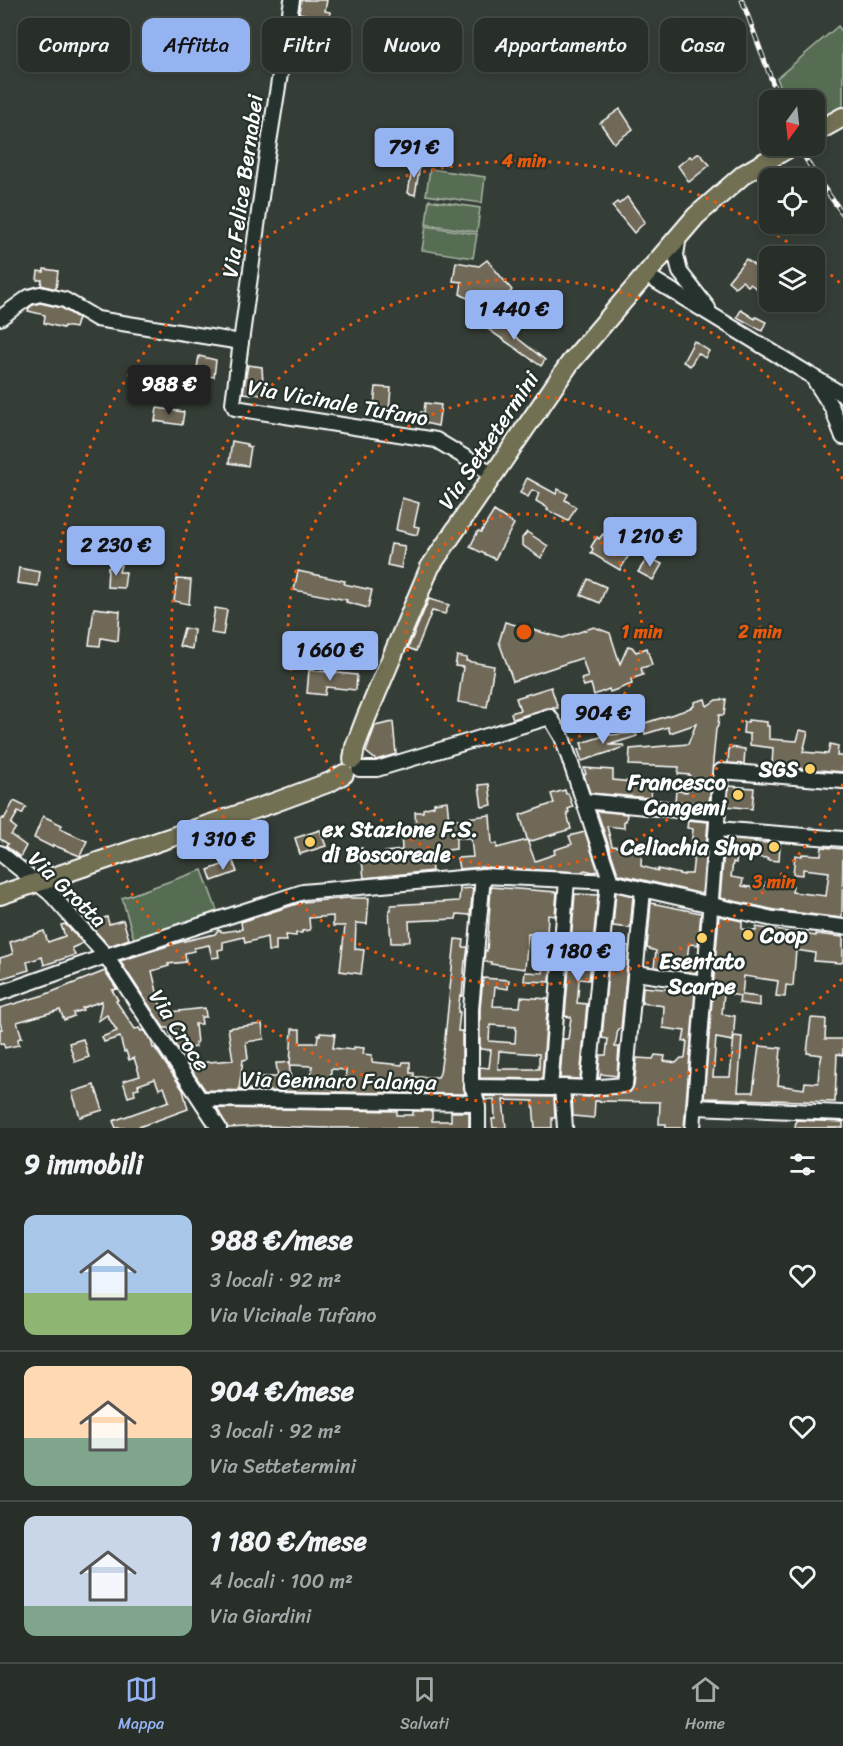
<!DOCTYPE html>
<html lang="it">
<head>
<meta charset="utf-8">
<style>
	:root { --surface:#282e28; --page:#303630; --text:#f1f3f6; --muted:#a5a8a8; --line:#444a45; --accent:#95b2f1 }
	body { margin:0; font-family:Sriracha,sans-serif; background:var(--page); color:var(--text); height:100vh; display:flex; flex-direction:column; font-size:22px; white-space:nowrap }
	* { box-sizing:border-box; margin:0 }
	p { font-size:20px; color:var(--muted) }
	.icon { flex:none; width:33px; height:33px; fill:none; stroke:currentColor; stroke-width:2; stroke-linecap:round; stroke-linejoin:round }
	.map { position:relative; height:1128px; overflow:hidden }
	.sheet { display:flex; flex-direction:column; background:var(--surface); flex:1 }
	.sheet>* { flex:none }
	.hud { position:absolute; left:18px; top:18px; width:807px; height:54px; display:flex; gap:12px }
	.needle { width:39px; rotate:195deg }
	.tools { position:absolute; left:759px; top:90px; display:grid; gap:12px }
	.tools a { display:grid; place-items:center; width:66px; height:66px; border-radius:12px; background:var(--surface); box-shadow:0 3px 9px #0003,0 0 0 2px var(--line); font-size:30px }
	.price { position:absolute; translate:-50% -51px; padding:0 14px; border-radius:6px; background:var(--accent); color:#111; font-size:20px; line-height:39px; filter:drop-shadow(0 2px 3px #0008) }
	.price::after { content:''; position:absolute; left:50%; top:36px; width:18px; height:14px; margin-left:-9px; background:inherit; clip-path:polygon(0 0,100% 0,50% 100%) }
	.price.selected { background:#222; color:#fff }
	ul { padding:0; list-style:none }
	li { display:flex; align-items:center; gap:18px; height:150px; padding:0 24px }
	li+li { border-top:2px solid var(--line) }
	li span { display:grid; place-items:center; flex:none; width:168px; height:120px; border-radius:12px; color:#555 }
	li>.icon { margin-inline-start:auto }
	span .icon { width:72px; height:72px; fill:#fffc; stroke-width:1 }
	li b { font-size:26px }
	h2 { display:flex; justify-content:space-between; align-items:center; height:72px; padding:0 24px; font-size:26px }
	.tag { padding:0 21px; border-radius:12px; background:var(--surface); box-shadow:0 3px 9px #0003,0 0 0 2px var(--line); font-size:21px; line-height:54px }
	.tag.selected { background:var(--accent); color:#111 }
	.tab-bar { display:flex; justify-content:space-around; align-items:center; height:84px; border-top:2px solid var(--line); background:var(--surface); font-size:16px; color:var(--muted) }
	.tab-bar a { display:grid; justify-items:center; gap:3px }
	.tab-bar .selected { color:var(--accent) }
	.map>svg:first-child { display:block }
</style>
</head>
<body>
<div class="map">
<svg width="843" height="1128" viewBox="0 0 843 1128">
	<rect width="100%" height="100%" fill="#353e36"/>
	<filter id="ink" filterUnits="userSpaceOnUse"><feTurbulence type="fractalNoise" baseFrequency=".0167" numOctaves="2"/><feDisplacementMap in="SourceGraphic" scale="12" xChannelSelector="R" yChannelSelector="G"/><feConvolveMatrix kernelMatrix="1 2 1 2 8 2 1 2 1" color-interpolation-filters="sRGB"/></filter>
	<g filter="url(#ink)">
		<!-- green -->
		<g fill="#576d52" stroke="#abb6a8" stroke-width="1.5">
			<polygon points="838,26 843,33 843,108 815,124 814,100 786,100 777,78"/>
			<polygon points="430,169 485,177 482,203 426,195"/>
			<polygon points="429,200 480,208 477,232 426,224"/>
			<polygon points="426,226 477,234 473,258 422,250"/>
			<polygon points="202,870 218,913 134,939 122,898"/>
		</g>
		<!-- building -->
		<g fill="#706958" stroke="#fff" stroke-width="1.5" fill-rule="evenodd">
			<polygon points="301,0 327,0 325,11 330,12 330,20 299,13"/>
			<polygon points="620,109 633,129 614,143 600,123"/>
			<polygon points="699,153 710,165 689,182 678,166 690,156 692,158"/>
			<polygon points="413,163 420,165 415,195 408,193"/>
			<polygon points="627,197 645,222 634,233 612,206 617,202 619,204"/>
			<polygon points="746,259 768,276 756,288 750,284 748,286 742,281 735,287 728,281"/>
			<polygon points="487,260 512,290 493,312 460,294 462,282 453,281 456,262 479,266"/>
			<polygon points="44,269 58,271 56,289 41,285 42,280 37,280 38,271 44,272"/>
			<polygon points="40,303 62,308 78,318 75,328 64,326 63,328 44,323 45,315 28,311 29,308 33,305"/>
			<polygon points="741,310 755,319 756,317 766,322 762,331 737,317"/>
			<polygon points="492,318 545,360 541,366 485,327"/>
			<polygon points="694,341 709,351 705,358 698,353 690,366 683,362"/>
			<polygon points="199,356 216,360 214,377 196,374"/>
			<polygon points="248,365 262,367 263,384 264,385 262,395 243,393"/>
			<polygon points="376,387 391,388 389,411 375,409 375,406 374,405"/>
			<polygon points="425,403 441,405 438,426 420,422 421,412 424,413"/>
			<polygon points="157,408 184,412 182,425 155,421"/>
			<polygon points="232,441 247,444 247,446 251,447 248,466 229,463"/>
			<polygon points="527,478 556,494 558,489 568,494 565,500 576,507 568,521 547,510 548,508 536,501 539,493 532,490 528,497 520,493"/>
			<polygon points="402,498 419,503 414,526 419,527 417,535 396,530"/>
			<polygon points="494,511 514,524 495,559 470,547 478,531 481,532"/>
			<polygon points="142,532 160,536 158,551 139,548"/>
			<polygon points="527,532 548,546 541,558 522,545 522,538"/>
			<polygon points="603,534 632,550 620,570 591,553 593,549 591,547 597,537 599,539"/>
			<polygon points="391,544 405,546 401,568 387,565"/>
			<polygon points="648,557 662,564 653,580 638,572"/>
			<polygon points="111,564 121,565 119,572 126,572 124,588 107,587 108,567 111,568"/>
			<polygon points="19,568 40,572 38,586 17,583"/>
			<polygon points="298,571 345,581 344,584 372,590 368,608 346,602 347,600 294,590"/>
			<polygon points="177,579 191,580 189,604 174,601"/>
			<polygon points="588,579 606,587 600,603 581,595"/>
			<polygon points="429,599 449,605 445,614 432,611 416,651 408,648"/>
			<polygon points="94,608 120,611 118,641 101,638 100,646 89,645"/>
			<polygon points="215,608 227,610 223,635 211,633"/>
			<polygon points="505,622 562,638 594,627 610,633 620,664 628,646 632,647 636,652 647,648 652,665 641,668 643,675 631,679 632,684 610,692 609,689 594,695 591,684 584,686 581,679 588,677 582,658 513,681 499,642"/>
			<polygon points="184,628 194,630 192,649 179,646"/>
			<polygon points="457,656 467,658 466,661 494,666 487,707 458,702 463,667 455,666"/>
			<polygon points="309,670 357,675 356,690 326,687 325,695 307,693"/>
			<polygon points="551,687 558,708 547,708 513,719 511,713 520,710 516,698"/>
			<polygon points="705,699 707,706 716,700 726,699 724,715 719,715 718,726 716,729 709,804 675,801 676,791 687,792 690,775 678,774 679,767 629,765 630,749 688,744 696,724 670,733 668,727 645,734 642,724 683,711 694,706 694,702"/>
			<polygon points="748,720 767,722 767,726 769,726 769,739 797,741 800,730 808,732 803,752 828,754 830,744 838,746 837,756 843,756 843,772 772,766 773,748 750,745 750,734 743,733 744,722 748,722"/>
			<polygon points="393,722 396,754 376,760 366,752 375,726"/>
			<polygon points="636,733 637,736 609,745 624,745 625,747 582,761 578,750 583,749 581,743 610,734 610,735"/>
			<polygon points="729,747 745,749 744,764 728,763"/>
			<polygon points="584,768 613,770 613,780 652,784 651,798 590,793 584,775 586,774"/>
			<polygon points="489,784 492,805 482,807 479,785"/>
			<polygon points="729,786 754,788 752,809 727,806"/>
			<polygon points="565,790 566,794 568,793 573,807 568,809 569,812 567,813 571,829 528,842 520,815 554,803 551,794"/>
			<polygon points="14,801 26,807 22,814 18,812 11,824 16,828 11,835 26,846 20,857 6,846 8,844 0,839 0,822 3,818 4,819"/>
			<polygon points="447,801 449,820 490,815 492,844 497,844 497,848 527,840 535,861 555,854 554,850 572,844 569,836 585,832 598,871 593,872 585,870 581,872 483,867 459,869 457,858 473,857 471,838 456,838 456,849 430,852 432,871 364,878 362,861 357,862 353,850 362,848 364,857 385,855 385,852 402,850 401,833 411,832 410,827 416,827 415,812 423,812 423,809 426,808 434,806 434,803"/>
			<polygon points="597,811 627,814 626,821 624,821 624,828 607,826 612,846 633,848 633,843 642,842 641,866 658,871 658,869 684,875 684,874 692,874 695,845 691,845 693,829 687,828 688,820 708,822 702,894 618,874"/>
			<polygon points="43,816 62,825 60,829 87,841 80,856 53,845 52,847 34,838"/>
			<polygon points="320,830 326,846 300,854 295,838"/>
			<polygon points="725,839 780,844 779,861 768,860 768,858 737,856 736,863 733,862 731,877 743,879 742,886 757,888 758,884 766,886 766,882 793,886 792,892 826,896 829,872 803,869 803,875 793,874 795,855 802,856 802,854 821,855 822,847 843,849 842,918 775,910 720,898"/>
			<polygon points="233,861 237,872 212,881 208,870"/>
			<polygon points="491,887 557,892 555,916 548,915 547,935 528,934 525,969 491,964 491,962 484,962 485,950 487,951"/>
			<polygon points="473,888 470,915 457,914 456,919 409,921 410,941 403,941 403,943 391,943 389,910 391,910 391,905 459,901 460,889"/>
			<polygon points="616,892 633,896 630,928 613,926"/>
			<polygon points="575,894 598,895 589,980 579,979 578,995 577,1003 587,1004 580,1079 560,1078 563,1039 568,1039 571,1017 565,1016"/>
			<polygon points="348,898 369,898 367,924 356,923 355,949 364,950 361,974 340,971 345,926 333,926 333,916 309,918 310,930 302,931 302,933 296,933 296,936 286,935 287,941 276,941 276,951 268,951 267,937 245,943 244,937 223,942 223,949 218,950 219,957 212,958 209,945 194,948 194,951 185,953 186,962 168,964 169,966 152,971 161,1008 169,1008 170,1012 205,1008 206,1017 201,1017 202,1024 195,1024 197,1043 195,1043 196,1047 179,1050 172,1041 169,1028 164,1028 120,961 180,942 215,934 218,930 223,932 242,929 241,922 303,902"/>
			<polygon points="651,903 701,913 698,945 689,944 687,960 697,961 696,973 654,967 656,951 647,948"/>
			<polygon points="719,916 742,921 742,929 756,931 756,927 816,936 816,934 843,937 843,962 841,963 814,961 815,953 796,950 793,986 786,985 785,997 776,996 778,981 744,976 742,995 760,997 760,1006 739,1003 740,996 724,993 722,1014 735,1016 733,1041 716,1038 713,1077 730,1077 734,1036 742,1037 738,1092 753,1092 759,1046 781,1048 778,1085 804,1089 805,1082 818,1083 819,1069 822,1055 807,1053 811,1018 826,1019 825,1039 843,1039 843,1055 837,1054 835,1102 704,1098"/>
			<polygon points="107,917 109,924 123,920 129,939 109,946 88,923"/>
			<polygon points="65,924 83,943 72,948 75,955 44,965 42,957 27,962 29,970 0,979 0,958 13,954 10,942 44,931 48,942 65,936 61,925"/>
			<polygon points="546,937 553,938 550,982 524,981 525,972 543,973"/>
			<path d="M455,939L464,940L463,947H468L466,961H465L462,996L460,995L458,1012H460L458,1031H462V1080L465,1094L205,1090L189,1066V1065L196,1063L233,1060L228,1028L262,1024L264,1039L246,1042L248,1059L243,1060L239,1089H260L261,1077H278L276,1063H281L289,1062L291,1081L311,1082L312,1066L290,1065L292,1029H300V1043H317L318,1035H320V1033L335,1034L333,1048L354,1050V1047L364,1048L363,1054L372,1055V1062L402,1065L403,1062H410V1073H414V1077H438L440,1073L445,1038ZM331,1069L346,1070L345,1085H330Z"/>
			<polygon points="620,945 629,946 621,1029 618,1029 615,1047 619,1047 617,1076 601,1074 600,1078 598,1078 600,1055 606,1055 608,1039 602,1038 610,950 620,951"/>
			<polygon points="105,971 117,989 112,990 118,1000 116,1001 135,1029 139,1028 141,1031 144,1030 151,1040 153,1048 155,1048 183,1090 188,1109 136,1128 116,1128 113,1121 169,1101 164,1087 159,1089 155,1079 138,1085 139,1088 134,1089 135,1095 128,1097 123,1081 140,1076 134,1058 129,1060 126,1051 124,1052 120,1037 104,1042 102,1037 117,1031 107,1015 98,1021 102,1001 82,1008 83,1010 73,1013 74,1016 64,1020 60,1010 17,1022 22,1037 18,1039 19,1045 5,1048 3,1043 0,1044 0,1029 2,1029 0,1022 0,1008 44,995"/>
			<path d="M483,978L509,980L508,989L495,987L493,1006L520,1007L521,997L548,999L542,1079L480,1078V1067L489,1068L491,1050L480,1049V1009ZM490,1025L516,1027L515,1043L489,1041ZM499,1051L539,1054V1069H498Z"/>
			<polygon points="643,987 695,992 684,1128 666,1128 666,1124 659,1124 660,1102 595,1101 594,1118 573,1116 572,1096 589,1097 630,1092 634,1086 637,1058 653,1059 655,1055 665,1056 664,1061 676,1063 681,1058 685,1058 687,1041 683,1041 685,1031 663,1028 664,1006 642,1003"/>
			<polygon points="83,1039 89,1057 75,1062 69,1043"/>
			<polygon points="94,1085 95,1089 96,1089 103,1110 80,1117 72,1092"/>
			<polygon points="484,1096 554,1097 555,1118 552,1118 552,1128 535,1128 533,1101 503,1100 506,1128 493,1128 492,1119 495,1119 494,1099 485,1100"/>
			<polygon points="217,1108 397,1111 397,1115 413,1115 413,1111 432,1111 432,1121 451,1121 451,1112 469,1112 469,1128 322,1128 264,1126 228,1128"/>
			<polygon points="796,1120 843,1122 843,1128 795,1128"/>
		</g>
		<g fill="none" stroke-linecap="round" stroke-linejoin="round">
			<defs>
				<g id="minor">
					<polyline points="679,236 676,255 680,272 708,308"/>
					<polyline points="646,275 843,395"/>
					<polyline points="0,318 29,297 40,294 65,300 97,319 241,342 233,403 235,408 436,440 493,474"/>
					<polyline points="241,342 266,161 292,0"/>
					<polyline points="813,378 832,408 843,437"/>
					<polyline points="359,769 377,769 550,717 562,737 611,882"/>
					<polyline points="584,801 718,814"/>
					<polyline points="717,829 843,839"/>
					<polyline points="0,853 51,894 106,956 219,1128"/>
					<polyline points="636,973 704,983"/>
					<polyline points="0,993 106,956 303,892 483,876 611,882 773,919 843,927"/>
					<polyline points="472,1087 550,1088"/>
					<polyline points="562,1087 588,1088 625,1085 643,890"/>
					<polyline points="588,1088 608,882"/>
					<polyline points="201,1099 477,1103"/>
					<polyline points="694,1107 843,1113"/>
					<polyline points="478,1128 478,1107 471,1080 471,1009 483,876"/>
					<polyline points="565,1128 562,1087 550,1088 567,880"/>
					<polyline points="693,1128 721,771 843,781"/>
				</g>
				<g id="major">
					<polyline points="814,133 843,117"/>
					<polyline points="353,759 355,747 366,718 430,567 570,363 696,216 744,174 787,149"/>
					<polyline points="0,895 273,803 330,782 344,774"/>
				</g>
			</defs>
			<!-- minor casing -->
			<use href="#minor" stroke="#fff" stroke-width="18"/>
			<!-- major casing -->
			<use href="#major" stroke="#fff" stroke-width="22"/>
			<!-- minor -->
			<use href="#minor" stroke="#26332d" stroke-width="14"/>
			<!-- major -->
			<use href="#major" stroke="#716f52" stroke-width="18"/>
			<defs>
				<g id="rail">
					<polyline points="742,0 779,100"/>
					<polyline points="798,146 819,181 843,214"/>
				</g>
			</defs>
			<!-- rail casing -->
			<use href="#rail" stroke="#fff" stroke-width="5"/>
			<!-- rail -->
			<use href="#rail" stroke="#26332d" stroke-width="3" stroke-dasharray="9" stroke-linecap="butt"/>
		</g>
	</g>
	<!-- distance rings -->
	<g fill="none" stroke="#e8590c" stroke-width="3" stroke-dasharray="3 6">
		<circle cx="524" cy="632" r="118"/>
		<circle cx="524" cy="632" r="236"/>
		<path d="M843 784A353 353 0 1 1 843 480"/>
		<path d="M842 979A471 471 0 1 1 807 256M817 263A471 471 0 0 1 842 285"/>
	</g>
	<!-- markers -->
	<g fill="#ffd166" stroke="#26332d" stroke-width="2">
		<circle cx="810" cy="769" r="6"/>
		<circle cx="738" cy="795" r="6"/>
		<circle cx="310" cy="842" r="6"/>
		<circle cx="774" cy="847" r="6"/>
		<circle cx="748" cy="935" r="6"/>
		<circle cx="702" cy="938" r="6"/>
	</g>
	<g text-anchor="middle" stroke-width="4.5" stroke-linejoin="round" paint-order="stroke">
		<!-- street labels -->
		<g font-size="22" fill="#fff" stroke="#26332d">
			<text transform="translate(242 186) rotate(-82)" y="8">Via Felice Bernabei</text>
			<text transform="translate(338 402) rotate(10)" y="8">Via Vicinale Tufano</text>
			<text transform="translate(488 440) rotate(-56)" y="8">Via Settetermini</text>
			<text transform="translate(68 889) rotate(44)" y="8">Via Grotta</text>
			<text transform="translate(180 1030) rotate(57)" y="8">Via Croce</text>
			<text transform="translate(339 1080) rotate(1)" y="8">Via Gennaro Falanga</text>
		</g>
		<!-- poi labels -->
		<g font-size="22" font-weight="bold" fill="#fff" stroke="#26332d" text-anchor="end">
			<text x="798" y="777">SGS</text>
			<text x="726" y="790">Francesco<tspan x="726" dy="25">Cangemi</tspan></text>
			<text x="322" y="837" text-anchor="start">ex Stazione F.S.<tspan x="322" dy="25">di Boscoreale</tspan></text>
			<text x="762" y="855">Celiachia Shop</text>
			<text x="760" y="943" text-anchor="start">Coop</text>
			<text x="702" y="969" text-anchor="middle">Esentato<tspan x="702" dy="25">Scarpe</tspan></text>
		</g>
	</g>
	<circle cx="524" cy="632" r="9" fill="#e8590c" stroke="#26332d" stroke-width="3"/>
	<g font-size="18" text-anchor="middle" font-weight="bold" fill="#e8590c" stroke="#26332d" stroke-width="4.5" stroke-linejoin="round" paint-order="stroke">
		<text x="524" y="167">4 min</text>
		<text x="642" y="638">1 min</text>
		<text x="760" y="638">2 min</text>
		<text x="774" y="888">3 min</text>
	</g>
</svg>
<div class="tools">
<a><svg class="needle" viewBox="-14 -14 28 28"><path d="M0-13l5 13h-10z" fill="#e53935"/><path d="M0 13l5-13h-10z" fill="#a5a8a8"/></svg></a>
<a><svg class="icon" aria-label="locate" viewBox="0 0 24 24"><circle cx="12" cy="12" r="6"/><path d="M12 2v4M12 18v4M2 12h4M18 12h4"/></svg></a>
<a><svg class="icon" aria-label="layers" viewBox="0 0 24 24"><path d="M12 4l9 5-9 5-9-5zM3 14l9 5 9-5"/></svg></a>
</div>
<b class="price" style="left:414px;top:179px">791 €</b>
<b class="price" style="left:514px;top:341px">1 440 €</b>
<b class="price selected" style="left:169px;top:416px">988 €</b>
<b class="price" style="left:650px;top:568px">1 210 €</b>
<b class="price" style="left:116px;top:577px">2 230 €</b>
<b class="price" style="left:330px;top:682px">1 660 €</b>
<b class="price" style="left:603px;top:745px">904 €</b>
<b class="price" style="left:223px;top:871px">1 310 €</b>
<b class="price" style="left:578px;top:983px">1 180 €</b>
<div class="hud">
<a class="tag">Compra</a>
<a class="tag selected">Affitta</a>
<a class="tag">Filtri</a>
<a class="tag">Nuovo</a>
<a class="tag">Appartamento</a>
<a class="tag">Casa</a>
</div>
</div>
<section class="sheet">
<h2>9 immobili<svg class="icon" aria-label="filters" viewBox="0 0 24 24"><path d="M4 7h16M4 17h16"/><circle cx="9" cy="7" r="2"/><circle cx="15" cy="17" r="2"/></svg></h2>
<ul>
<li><span style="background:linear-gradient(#a9c7e8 65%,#8fb573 0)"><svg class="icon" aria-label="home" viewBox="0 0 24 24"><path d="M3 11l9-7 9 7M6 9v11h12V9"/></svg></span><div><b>988 €/mese</b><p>3 locali · 92 m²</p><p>Via Vicinale Tufano</p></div><svg class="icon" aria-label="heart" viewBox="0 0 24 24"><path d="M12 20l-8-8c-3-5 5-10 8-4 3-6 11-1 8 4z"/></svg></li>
<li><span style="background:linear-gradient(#ffd9b3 60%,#7fa58c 0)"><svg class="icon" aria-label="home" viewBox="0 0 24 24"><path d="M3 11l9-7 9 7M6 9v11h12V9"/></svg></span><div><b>904 €/mese</b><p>3 locali · 92 m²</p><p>Via Settetermini</p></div><svg class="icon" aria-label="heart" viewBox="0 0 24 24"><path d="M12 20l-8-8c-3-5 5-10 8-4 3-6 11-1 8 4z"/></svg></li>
<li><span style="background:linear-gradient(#c9d6e8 75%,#7fa58c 0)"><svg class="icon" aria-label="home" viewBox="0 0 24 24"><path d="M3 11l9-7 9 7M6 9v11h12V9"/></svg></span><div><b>1 180 €/mese</b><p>4 locali · 100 m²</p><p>Via Giardini</p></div><svg class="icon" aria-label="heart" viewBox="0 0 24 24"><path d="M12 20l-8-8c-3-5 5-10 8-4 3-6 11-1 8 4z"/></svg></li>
</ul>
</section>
<nav class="tab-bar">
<a class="selected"><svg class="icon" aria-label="map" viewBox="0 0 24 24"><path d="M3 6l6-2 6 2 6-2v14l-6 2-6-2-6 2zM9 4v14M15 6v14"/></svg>Mappa</a>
<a><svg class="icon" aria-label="saved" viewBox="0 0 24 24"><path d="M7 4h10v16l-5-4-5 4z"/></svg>Salvati</a>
<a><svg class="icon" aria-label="home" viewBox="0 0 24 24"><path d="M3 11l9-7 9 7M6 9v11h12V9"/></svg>Home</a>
</nav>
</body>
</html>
